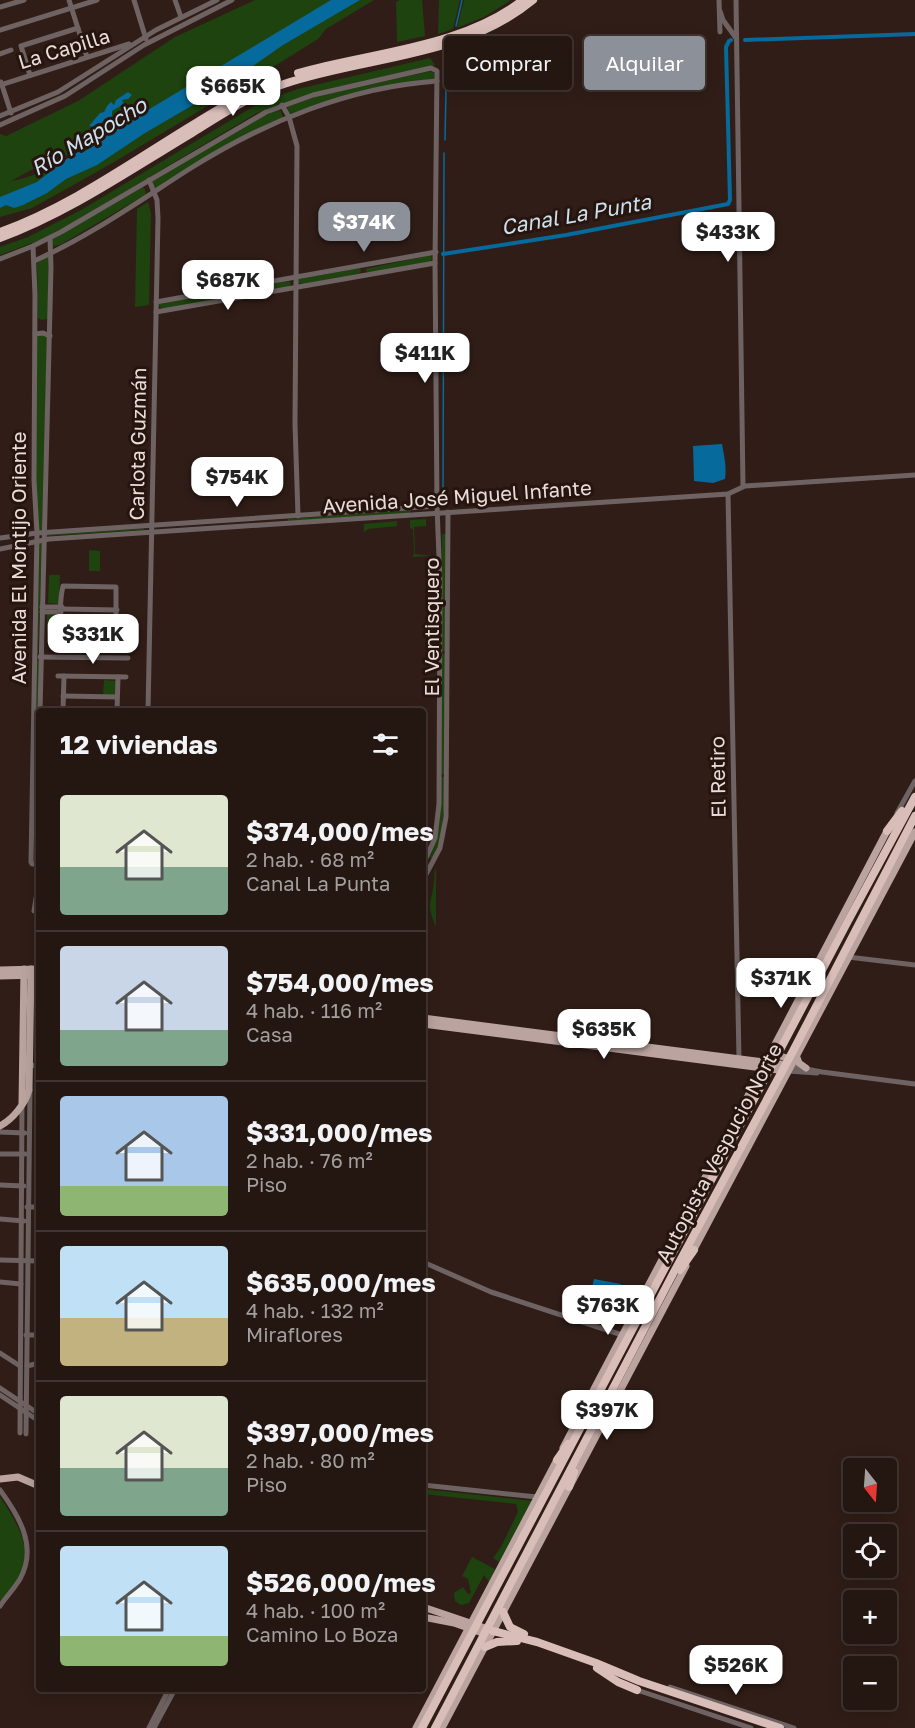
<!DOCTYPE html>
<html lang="es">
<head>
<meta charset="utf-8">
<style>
	:root { --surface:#241611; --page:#2c1f1a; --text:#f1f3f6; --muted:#a39f9f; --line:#413531; --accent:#8c9099 }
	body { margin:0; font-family:"Golos Text",sans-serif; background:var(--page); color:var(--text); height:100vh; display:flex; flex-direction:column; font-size:22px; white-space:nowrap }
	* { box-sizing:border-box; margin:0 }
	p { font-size:20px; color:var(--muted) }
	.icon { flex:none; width:33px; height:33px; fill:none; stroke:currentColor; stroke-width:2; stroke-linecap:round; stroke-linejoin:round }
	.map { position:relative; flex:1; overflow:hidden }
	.side { position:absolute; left:36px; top:708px; width:390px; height:984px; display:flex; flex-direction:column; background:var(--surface); border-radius:6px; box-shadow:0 3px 15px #0003,0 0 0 2px var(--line) }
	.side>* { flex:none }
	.guide { position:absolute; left:444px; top:36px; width:381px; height:54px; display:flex; gap:12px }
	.needle { width:39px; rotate:163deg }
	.fabs { position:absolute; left:843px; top:1458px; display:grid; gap:12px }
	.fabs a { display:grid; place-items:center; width:54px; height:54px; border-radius:6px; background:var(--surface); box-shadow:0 3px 15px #0003,0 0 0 2px var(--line); font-size:30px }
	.price { position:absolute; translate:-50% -51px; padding:0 14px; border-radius:12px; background:#fff; color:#222; font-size:20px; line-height:39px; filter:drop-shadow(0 2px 3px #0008) }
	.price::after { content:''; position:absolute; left:50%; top:36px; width:18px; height:14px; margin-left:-9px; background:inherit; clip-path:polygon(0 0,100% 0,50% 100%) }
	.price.current { background:var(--accent); color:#fff }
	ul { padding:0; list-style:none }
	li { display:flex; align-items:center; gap:18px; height:150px; padding:0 24px }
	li+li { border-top:2px solid var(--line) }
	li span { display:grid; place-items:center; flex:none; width:168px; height:120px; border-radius:6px; color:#555 }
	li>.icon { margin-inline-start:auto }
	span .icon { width:72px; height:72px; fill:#fffc; stroke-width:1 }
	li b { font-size:26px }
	h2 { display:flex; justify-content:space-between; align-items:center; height:72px; padding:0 24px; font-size:26px }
	.tag { padding:0 21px; border-radius:6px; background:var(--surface); box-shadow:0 3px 15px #0003,0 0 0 2px var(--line); font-size:21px; line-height:54px }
	.tag.current { background:var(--accent); color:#fff }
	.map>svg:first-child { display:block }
</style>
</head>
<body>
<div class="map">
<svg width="915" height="1728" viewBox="0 0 915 1728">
	<rect width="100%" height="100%" fill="#301d17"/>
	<!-- green -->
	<g fill="#1e430f" fill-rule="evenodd">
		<path d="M255,0H374L326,29L318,39L286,59L109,165L32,208L0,217V134L6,136L78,101L175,37ZM99,133C80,156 40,176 11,181L42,164L44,169L91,141H85Z"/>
		<polygon points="400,0 422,0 425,36 397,42 396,2"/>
		<polygon points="439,0 460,0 453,29 438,34"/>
		<polygon points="464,0 511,0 484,17 457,28"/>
		<polygon points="430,58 435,65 320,91 257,113 72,223 40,240 0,255 0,247 28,237 81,210 261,102 298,89"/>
		<polygon points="431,71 434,73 434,79 379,88 291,115 287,108 288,105 314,97"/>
		<polygon points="276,110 281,111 283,118 156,189 154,188 152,181 251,122"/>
		<polygon points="143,187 146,191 145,195 60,245 53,246 52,239"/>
		<polygon points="148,202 151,213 149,305 135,307 137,209"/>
		<polygon points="431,255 432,259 430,262 368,273 365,269"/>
		<polygon points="49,256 48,319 41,320 38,318 37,262"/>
		<polygon points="360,268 361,272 358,274 302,284 298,283 298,279"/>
		<polygon points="290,281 291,285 288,287 227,298 224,296 226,291"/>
		<polygon points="219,293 220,295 218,299 163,309 159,306 159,304"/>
		<polygon points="39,335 47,336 47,340 42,530 39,531 36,486 37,337"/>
		<polygon points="411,510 410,513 289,521 287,519"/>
		<polygon points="426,519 426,526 414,527 415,554 434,556 434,560 430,556 412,557 414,555 413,529 410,528 410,520"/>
		<polygon points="397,521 397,526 368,529 364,532 364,524"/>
		<polygon points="143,527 144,530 46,536 48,533"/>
		<rect x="442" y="534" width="4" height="117"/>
		<polygon points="39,543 42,543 38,655 37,655"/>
		<polygon points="89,550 100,551 100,571 89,571"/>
		<polygon points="49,575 60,575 59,604 48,603"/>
		<rect x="47" y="615" width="11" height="18"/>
		<polygon points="442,654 446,654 445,774 441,774"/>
		<polygon points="37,659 40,662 37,766 37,772 35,773"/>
		<polygon points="104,680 116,681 115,695 103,695"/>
		<path d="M441,777H445C445,806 443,831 434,859L430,858L438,833Z"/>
		<path d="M436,868V927C426,903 431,905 434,882C435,876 433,874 436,868Z"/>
		<polygon points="423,1489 533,1501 499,1562 493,1558 501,1547 518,1512 516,1504 423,1494"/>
		<path d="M0,1497C15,1520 32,1544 22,1572C18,1583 7,1594 0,1604Z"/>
		<polygon points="472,1557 495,1569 489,1582 484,1575 469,1603 461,1605 455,1601 454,1593 463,1587 468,1594 471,1593 468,1579 462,1576"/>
	</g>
	<!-- water -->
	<g fill="#066a9c">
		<polygon points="331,0 360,0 283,45 217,91 145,133 97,165 66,179 47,193 23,205 14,208 6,205 0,208 0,197 37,182 65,160 80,151 87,150 113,131"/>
		<polygon points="128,92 132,95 128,99 122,100 124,104 112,111 112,116 109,120 105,118 103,122 95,127 89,126 100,113 104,112 107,106 111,102 114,105 116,100"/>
		<path d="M722,444C724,456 727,467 725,479L713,483L694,481L693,446Z"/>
		<polygon points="594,1279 621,1284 618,1296 591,1291"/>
	</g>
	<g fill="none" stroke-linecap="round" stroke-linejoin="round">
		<!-- stream -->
		<g stroke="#066a9c" stroke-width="1.5">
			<polyline points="456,26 462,0"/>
			<polyline points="445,140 446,90 450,56"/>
			<polyline points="443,503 444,153"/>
		</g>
		<!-- canal -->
		<g stroke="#066a9c" stroke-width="4">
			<polyline points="745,40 915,34"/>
			<polyline points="443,254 566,235 728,204 730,200 726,47 729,41 731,40"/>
		</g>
		<!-- minor -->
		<g stroke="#6e6362" stroke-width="5">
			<polyline points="69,0 87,57"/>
			<polyline points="134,0 146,39"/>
			<polyline points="175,0 181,17"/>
			<polyline points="719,0 720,32"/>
			<polyline points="736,0 743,486"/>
			<polyline points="0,7 24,0"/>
			<polyline points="720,11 723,20 736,38"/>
			<polyline points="0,30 97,0"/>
			<polyline points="0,54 11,50"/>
			<polyline points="30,75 21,46 78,28"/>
			<polyline points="1,82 11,113"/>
			<polyline points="0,85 129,44"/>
			<polyline points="282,105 289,117 297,146 295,424 298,516"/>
			<polyline points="0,116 58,92 156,30 217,0"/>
			<polyline points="0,125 65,96 144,45 232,0"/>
			<polyline points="33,246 35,295 34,480 37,533 31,862 32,864 39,864"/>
			<polyline points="0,259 33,246 61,232 266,112 313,95 431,68 437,71 435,263 437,506 440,583 439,804 435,838 423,865"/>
			<path d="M34,261C90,236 139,201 191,168C264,122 350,87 437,81"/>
			<polyline points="156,302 436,252"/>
			<polyline points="156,312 435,263"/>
			<polyline points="35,334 43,333 50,336"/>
			<polyline points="728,494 739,1059"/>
			<polyline points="0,538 37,533 437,506"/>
			<polyline points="0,549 49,539 728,494 745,486 915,475"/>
			<polyline points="42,607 62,607"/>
			<polyline points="62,609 117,610"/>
			<polyline points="42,612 61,612"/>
			<path d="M116,634V587L63,586C60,599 59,621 63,633L65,634L127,635"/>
			<polyline points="40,657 128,658"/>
			<polyline points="58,676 126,677"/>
			<polyline points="63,696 117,697"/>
			<polyline points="40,711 51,267 50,238"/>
			<polyline points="63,711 64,676"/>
			<polyline points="117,711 118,677"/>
			<polyline points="148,711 158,218 157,200 149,180"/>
			<polyline points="897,813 915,781"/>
			<polyline points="423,880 440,848 446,817 448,512"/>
			<polyline points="34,911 37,893 39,765"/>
			<polyline points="848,957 915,965"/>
			<polyline points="30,1065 39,1066"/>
			<polyline points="790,1066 822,1072 915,1084"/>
			<polyline points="788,1071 817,1073"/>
			<polyline points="0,1132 25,1133"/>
			<polyline points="0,1154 25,1154"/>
			<polyline points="0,1185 24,1186"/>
			<polyline points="27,1207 39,1207"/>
			<polyline points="0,1219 24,1221"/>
			<polyline points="0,1260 39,1261"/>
			<polyline points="423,1262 491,1292 622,1335"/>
			<polyline points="0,1282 21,1284"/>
			<polyline points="26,1335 39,1335"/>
			<polyline points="0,1353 20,1366"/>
			<polyline points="27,1366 39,1363"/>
			<polyline points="0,1388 39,1414"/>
			<polyline points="0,1395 39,1421"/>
			<polyline points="20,1433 22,1105"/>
			<polyline points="26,1434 30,1090"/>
			<polyline points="423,1485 537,1497"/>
			<path d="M0,1490C19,1516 38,1547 20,1579C14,1589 6,1597 0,1606"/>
			<polyline points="670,1687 794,1728"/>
			<polyline points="637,1690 751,1728"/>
			<polyline points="149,1728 169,1689"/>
			<polyline points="154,1728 175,1689"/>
		</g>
		<!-- major -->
		<g stroke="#bba4a0" stroke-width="7">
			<polyline points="0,970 39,969"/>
			<polyline points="0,976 39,975"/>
			<polyline points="423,1018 788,1065"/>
			<polyline points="423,1024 786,1071"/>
			<polyline points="773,1054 787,1058 796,1055 799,1063 806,1068"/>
			<polyline points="22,1103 24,969"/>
			<path d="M0,1126C13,1119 25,1104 29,1090L31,969"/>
			<polyline points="692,1253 915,832"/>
			<polyline points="563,1448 887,831"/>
			<polyline points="0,1479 18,1477 39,1486"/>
			<polyline points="423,1607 491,1630"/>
			<polyline points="423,1617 454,1623 488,1635"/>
			<polyline points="416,1728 558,1458"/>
			<polyline points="442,1728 686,1266"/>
		</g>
		<!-- highway -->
		<g stroke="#d9bdb9" stroke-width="8">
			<path d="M298,73C372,52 461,48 523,0"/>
			<path d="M0,232C70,207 133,161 196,123C222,107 248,91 277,80"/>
			<path d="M0,238C68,213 130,170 192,133C221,115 251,95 284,84C367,56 463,58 533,0"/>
			<polyline points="887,831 902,811"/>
			<polyline points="680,1270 694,1250"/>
			<polyline points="557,1460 568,1444"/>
			<polyline points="569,1487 574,1472"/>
			<polyline points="503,1612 510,1627 524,1634"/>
			<polyline points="493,1631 537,1642 596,1663 639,1681 780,1728"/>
			<polyline points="485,1647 497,1642 517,1641"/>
			<polyline points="597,1668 618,1682 637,1690"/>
			<polyline points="422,1728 848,921 915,797"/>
			<polyline points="435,1728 675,1270 793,1051 915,816"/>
		</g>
	</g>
	<g text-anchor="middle" stroke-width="6" stroke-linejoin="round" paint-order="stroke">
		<!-- street labels -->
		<g font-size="20" fill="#eadcd8" stroke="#26140e">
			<text transform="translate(64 49) rotate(-17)" y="7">La Capilla</text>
			<text transform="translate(138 444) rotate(-89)" y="7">Carlota Guzmán</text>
			<text transform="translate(457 497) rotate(-4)" y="7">Avenida José Miguel Infante</text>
			<text transform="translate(19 558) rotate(-90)" y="7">Avenida El Montijo Oriente</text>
			<text transform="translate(432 627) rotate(-90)" y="7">El Ventisquero</text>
			<text transform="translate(718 777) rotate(-91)" y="7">El Retiro</text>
			<text transform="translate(719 1153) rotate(-62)" y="7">Autopista Vespucio Norte</text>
		</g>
		<!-- water labels -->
		<g font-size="21" font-style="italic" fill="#cde0ee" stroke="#26140e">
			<text transform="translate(89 137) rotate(-31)" y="7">Río Mapocho</text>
			<text transform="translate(576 215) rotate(-10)" y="7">Canal La Punta</text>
		</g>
	</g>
</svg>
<div class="fabs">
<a><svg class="needle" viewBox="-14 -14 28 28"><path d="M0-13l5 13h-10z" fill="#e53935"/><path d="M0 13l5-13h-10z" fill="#a39f9f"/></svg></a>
<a><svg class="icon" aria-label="locate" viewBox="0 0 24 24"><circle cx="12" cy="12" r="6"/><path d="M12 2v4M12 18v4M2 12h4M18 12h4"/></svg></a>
<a>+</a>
<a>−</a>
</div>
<b class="price" style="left:233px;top:117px">$665K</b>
<b class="price current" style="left:364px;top:253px">$374K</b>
<b class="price" style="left:728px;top:263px">$433K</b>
<b class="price" style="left:228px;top:311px">$687K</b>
<b class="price" style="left:425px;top:384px">$411K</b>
<b class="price" style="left:237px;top:508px">$754K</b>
<b class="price" style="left:93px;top:665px">$331K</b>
<b class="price" style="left:781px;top:1009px">$371K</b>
<b class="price" style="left:604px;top:1060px">$635K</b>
<b class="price" style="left:608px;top:1336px">$763K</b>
<b class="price" style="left:607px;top:1441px">$397K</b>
<b class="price" style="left:736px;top:1696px">$526K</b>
<div class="guide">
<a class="tag">Comprar</a>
<a class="tag current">Alquilar</a>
</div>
<section class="side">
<h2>12 viviendas<svg class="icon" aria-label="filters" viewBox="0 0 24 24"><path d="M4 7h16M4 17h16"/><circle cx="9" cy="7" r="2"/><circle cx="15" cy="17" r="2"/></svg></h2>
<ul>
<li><span style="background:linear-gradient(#dfe7d0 60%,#7fa58c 0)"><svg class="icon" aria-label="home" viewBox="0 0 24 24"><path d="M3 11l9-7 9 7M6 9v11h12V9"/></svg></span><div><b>$374,000/mes</b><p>2 hab. · 68 m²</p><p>Canal La Punta</p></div></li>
<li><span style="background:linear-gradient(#c9d6e8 70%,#7fa58c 0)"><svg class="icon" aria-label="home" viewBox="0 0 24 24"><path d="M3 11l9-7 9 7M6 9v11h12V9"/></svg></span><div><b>$754,000/mes</b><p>4 hab. · 116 m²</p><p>Casa</p></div></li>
<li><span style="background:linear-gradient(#a9c7e8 75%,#8fb573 0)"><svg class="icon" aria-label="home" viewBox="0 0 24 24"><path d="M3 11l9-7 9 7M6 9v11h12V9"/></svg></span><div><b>$331,000/mes</b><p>2 hab. · 76 m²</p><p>Piso</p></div></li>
<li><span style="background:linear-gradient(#bfe0f5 60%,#c2b280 0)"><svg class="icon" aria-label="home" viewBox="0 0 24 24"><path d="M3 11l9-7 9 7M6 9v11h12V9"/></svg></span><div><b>$635,000/mes</b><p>4 hab. · 132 m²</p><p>Miraflores</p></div></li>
<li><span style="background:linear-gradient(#dfe7d0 60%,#7fa58c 0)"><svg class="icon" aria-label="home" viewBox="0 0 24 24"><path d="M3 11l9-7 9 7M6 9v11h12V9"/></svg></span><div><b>$397,000/mes</b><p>2 hab. · 80 m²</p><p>Piso</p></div></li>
<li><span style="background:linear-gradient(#bfe0f5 75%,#8fb573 0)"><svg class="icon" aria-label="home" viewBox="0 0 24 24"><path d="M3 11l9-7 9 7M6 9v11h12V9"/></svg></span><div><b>$526,000/mes</b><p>4 hab. · 100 m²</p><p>Camino Lo Boza</p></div></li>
</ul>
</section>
</div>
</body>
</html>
